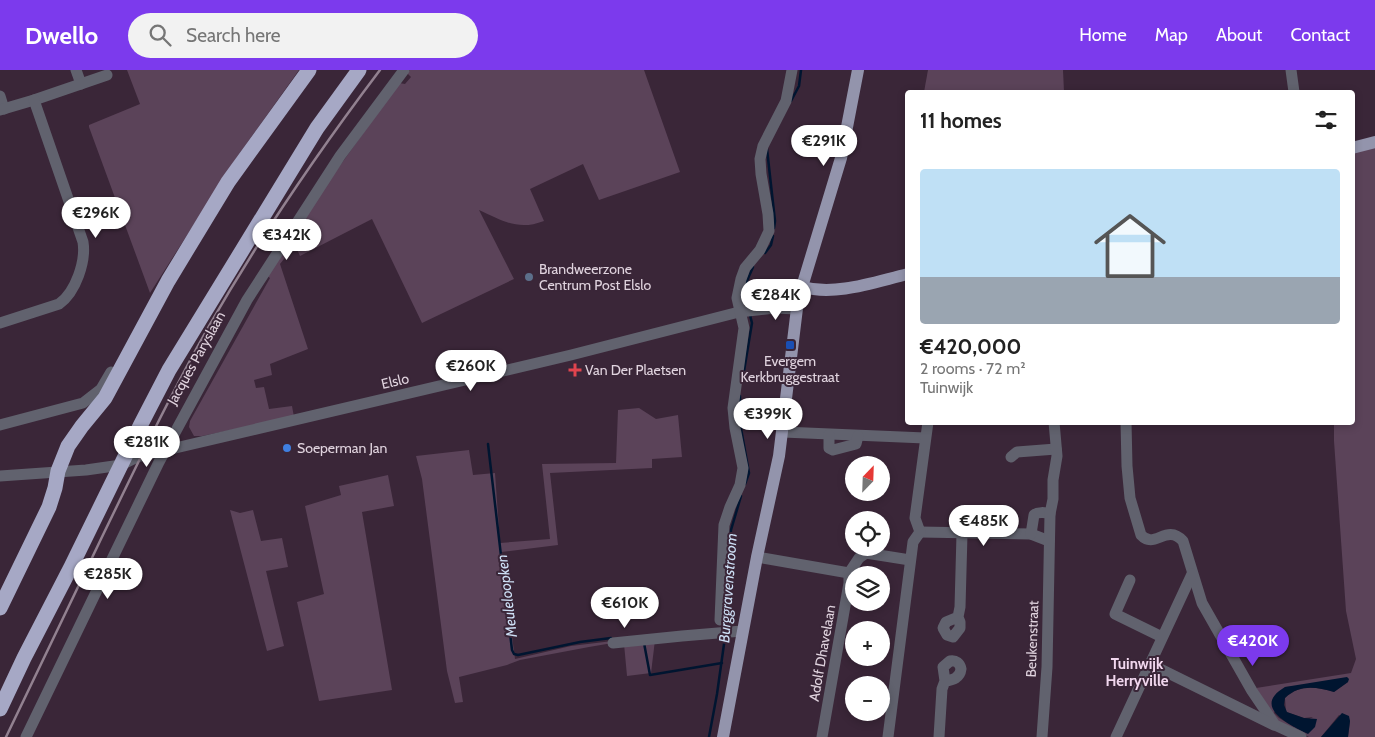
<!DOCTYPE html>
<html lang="en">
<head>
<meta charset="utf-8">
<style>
	:root { --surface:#fff; --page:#f2f2f2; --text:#222; --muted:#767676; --line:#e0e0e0; --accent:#7c3aed }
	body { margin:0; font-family:Cabin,sans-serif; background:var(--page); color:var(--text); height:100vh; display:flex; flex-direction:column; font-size:19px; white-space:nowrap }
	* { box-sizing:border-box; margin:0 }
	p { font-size:16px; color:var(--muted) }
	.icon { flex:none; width:28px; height:28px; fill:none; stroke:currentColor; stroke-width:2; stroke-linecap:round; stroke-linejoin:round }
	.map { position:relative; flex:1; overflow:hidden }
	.sheet { position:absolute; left:905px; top:20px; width:450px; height:335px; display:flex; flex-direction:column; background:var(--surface); border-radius:5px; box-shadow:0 2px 8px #0003 }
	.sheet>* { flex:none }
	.needle { width:32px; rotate:23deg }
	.buttons { position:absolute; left:845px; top:386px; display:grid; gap:10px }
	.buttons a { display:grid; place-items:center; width:45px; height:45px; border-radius:50%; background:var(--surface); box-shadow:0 2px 8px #0003; font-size:25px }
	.price { position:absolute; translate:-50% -42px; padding:0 11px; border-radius:18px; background:#fff; color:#222; font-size:16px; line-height:32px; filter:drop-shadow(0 1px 2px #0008) }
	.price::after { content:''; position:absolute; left:50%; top:30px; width:15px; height:11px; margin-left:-8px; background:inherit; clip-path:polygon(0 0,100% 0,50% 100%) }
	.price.on { background:var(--accent); color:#fff }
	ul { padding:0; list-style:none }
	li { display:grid; align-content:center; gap:10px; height:265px; padding:0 15px }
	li+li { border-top:1px solid var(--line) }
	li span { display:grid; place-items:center; height:155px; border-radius:5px; color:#555 }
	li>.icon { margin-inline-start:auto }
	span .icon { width:90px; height:90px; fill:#fffc; stroke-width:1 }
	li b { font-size:21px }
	h2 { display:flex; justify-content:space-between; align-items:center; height:60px; padding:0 15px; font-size:21px }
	header { display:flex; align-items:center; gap:30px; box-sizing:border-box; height:70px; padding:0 25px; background:var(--accent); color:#fff }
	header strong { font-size:24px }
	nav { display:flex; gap:28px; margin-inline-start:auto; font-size:18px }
	.search { width:350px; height:45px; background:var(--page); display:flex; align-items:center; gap:12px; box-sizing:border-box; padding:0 18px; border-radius:28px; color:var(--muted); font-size:19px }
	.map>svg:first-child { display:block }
</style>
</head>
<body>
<header>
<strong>Dwello</strong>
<div class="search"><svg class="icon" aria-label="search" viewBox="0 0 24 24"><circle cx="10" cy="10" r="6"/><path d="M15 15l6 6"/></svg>Search here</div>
<nav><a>Home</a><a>Map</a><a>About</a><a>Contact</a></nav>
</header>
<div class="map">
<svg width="1375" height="667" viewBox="0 0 1375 667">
	<rect width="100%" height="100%" fill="#3a2638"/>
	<!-- green -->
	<g fill="#5b4359" fill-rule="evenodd">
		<polygon points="127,0 299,0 237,87 150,223 89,57 89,55 140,34"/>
		<path d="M410,0H644L680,102L599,130L583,94L530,119L544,151C518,161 503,151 479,140L514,209L422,253L372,149L300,186L295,175L280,194L308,279L270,294L272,305L254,310L256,318L264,317L269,339L292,336L294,347L202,366H194L189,357L190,351L270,208L266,205L299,153L399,13L405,14L411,7L407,3Z"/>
		<polygon points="928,0 1063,0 1064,22 924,22"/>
		<path d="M1375,77V667H1348L1350,651L1339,645L1321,667H1309L1276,651L1256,618L1351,603L1356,589L1346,541L1334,371V353L1352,352L1353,83ZM1348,612L1334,622C1316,617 1300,614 1285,628L1286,642L1304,648L1313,647L1294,657L1279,648L1274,643L1285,617Z"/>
		<polygon points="639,338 656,349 678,345 682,387 652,389 652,398 550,403 558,475 501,482 515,589 571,576 654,566 589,577 520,590 507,595 459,607 463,632 455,633 447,601 422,409 416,386 469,380 473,405 495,403 500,473 550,469 542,394 616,393 618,340"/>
		<polygon points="388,405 394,436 362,442 392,620 319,631 297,532 324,524 305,436 341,425 339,416"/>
		<polygon points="230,440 240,443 253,440 261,471 282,468 288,497 266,501 284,576 267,581"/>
		<polygon points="655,570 651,603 627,606 624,574"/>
	</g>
	<!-- water -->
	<g fill="#001530">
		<path d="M1347,607L1349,609L1348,612L1334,622C1316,617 1300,614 1285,628L1284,635L1287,642L1304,648L1317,649L1315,657L1308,664C1290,655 1251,637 1285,617Z"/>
		<polygon points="1342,643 1349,646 1350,651 1348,667 1321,667"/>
	</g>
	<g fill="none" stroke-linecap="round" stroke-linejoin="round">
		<!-- stream -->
		<g stroke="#001530" stroke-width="2.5">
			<polyline points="791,31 799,16 801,0"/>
			<polyline points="767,79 775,151 774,158"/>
			<polyline points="765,183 771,175 773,166"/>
			<polyline points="749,237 746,213 753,197"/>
			<polyline points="744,301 752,253 750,245"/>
			<polyline points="740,326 740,353 749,403 745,414"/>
			<polyline points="488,374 512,580 514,584 518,585 580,572 611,568"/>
			<polyline points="726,534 731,460 741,426"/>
			<polyline points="725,559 726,547"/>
			<polyline points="644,573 650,605 722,593"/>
			<polyline points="709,667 717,624 725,567"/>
		</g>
		<!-- minor -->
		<g stroke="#61626e" stroke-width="11">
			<polyline points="76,0 81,14"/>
			<polyline points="1291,0 1294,22"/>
			<polyline points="0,26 4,39"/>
			<polyline points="0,40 34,30 107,5"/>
			<path d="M0,253L59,234C76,222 86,191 83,172L34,30"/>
			<path d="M1126,352L1127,396L1130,428L1141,465C1155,480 1166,453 1183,471L1202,533L1252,621L1275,655L1301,667"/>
			<polyline points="0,355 83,333 101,319 111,302"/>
			<polyline points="783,362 925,368"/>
			<polyline points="829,365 829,378 833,380 856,374 858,366"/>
			<polyline points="1011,387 1017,382 1056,379"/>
			<polyline points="0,406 86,400 121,395 137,387 571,285 739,242 775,238 797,239"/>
			<polyline points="920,462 1031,464 1049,471"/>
			<path d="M1031,464L1034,445C1037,442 1045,442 1050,444"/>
			<polyline points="757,487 849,503 849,513 822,667"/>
			<polyline points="849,503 859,488 866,483 910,490"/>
			<polyline points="1130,510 1115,544 1162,567"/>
			<polyline points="958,547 946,552 943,558 947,565 953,567 960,558 960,552 958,547 960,537 962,464"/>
			<polyline points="720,550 724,455 730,437 740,415 743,398 735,358 733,338 744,258 737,228 741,209 745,198 760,180 769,161 768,144 761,104 760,89 763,76 786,31 792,0"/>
			<polyline points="613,573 682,566 742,561"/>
			<polyline points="1150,594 1274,655"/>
			<polyline points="26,667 159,392 247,230 340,86 404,0"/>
			<polyline points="888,667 913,472 920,462 915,448 928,352"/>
			<path d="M939,667L942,619L945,611L943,597L950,591C956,590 960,593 961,599C960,608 953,610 945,611"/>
			<polyline points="1042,667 1047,597 1050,444 1053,429 1053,410 1057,386 1054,352"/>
			<polyline points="1116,667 1192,504"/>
		</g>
		<!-- major -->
		<g stroke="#9394ac" stroke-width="12">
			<polyline points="1352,78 1375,72"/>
			<path d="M802,217C837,226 874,212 908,204"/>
			<polyline points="723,667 757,487 779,386 798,230 841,88 858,0"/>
		</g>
		<!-- highway -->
		<g stroke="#a6a8c5" stroke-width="15">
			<polyline points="0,538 49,437 55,418 58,401 68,376 82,356 105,328 168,211 228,112 309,0"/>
			<polyline points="0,639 24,588 71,497 140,356 169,300 317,58 359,0"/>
		</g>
		<!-- rail -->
		<path stroke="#928190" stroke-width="2.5" d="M6,667C37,601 69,535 101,469C136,397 170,325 209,256C260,167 318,82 380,0"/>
	</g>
	<!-- markers -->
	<circle fill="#5c6f8a" stroke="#3a2638" stroke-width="2" cx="529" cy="207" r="5"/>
	<rect fill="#1a4fb4" stroke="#3a2638" stroke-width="2" x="785" y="270" width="10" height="10" rx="2.5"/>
	<path fill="#e0444e" stroke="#3a2638" stroke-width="2" d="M572.5 292.5h5v5h5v5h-5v5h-5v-5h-5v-5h5z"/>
	<circle fill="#3f7fe0" stroke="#3a2638" stroke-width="2" cx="287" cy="378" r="5"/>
	<g text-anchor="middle" stroke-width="4" stroke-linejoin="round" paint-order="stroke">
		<!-- poi labels -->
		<g font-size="14" fill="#e0d3de" stroke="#3a2638" text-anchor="start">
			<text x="539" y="204">Brandweerzone<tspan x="539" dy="16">Centrum Post Elslo</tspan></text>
			<text x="790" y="296" text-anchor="middle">Evergem<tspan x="790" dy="16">Kerkbruggestraat</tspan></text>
			<text x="585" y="305">Van Der Plaetsen</text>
			<text x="297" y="383">Soeperman Jan</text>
		</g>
		<!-- street labels -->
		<g font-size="14" fill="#e0d3de" stroke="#3a2638">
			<text transform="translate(196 288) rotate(-61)" y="5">Jacques Paryslaan</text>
			<text transform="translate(395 311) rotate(-13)" y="5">Elslo</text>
			<text transform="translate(1032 569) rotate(-88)" y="5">Beukenstraat</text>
			<text transform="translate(822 583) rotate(-80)" y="5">Adolf Dhavelaan</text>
		</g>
		<!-- water labels -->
		<g font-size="15" font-style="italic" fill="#cddff5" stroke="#3a2638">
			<text transform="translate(728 518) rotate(-86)" y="5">Burggravenstroom</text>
			<text transform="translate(507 526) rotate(-97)" y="5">Meuleloopken</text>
		</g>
		<!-- neighbourhood labels -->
		<g font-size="15" font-weight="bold" fill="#f1d7ee" stroke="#3a2638">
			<text x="1137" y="599">Tuinwijk<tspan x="1137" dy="17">Herryville</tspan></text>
		</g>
	</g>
</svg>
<div class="buttons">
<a><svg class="needle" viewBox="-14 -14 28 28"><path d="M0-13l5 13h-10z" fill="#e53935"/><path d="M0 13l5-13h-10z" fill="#767676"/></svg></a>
<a><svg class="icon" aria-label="locate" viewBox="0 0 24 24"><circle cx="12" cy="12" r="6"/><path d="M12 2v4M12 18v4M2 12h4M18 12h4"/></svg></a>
<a><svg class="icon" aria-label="layers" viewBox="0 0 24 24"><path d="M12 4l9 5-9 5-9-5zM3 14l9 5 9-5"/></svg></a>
<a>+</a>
<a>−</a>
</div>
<b class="price" style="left:824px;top:97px">€291K</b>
<b class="price" style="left:96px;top:169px">€296K</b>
<b class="price" style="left:287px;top:191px">€342K</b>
<b class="price" style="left:776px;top:251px">€284K</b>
<b class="price" style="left:471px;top:322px">€260K</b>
<b class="price" style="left:768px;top:370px">€399K</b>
<b class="price" style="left:147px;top:398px">€281K</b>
<b class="price" style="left:984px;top:477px">€485K</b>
<b class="price" style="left:108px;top:530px">€285K</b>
<b class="price" style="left:625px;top:559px">€610K</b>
<b class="price on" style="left:1253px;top:597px">€420K</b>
<section class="sheet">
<h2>11 homes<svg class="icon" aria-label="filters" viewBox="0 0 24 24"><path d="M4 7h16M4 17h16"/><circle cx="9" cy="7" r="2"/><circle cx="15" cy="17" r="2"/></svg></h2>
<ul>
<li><span style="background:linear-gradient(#bfe0f5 70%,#9aa5b1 0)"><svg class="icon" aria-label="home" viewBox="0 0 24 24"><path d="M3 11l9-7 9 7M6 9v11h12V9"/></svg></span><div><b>€420,000</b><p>2 rooms · 72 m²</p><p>Tuinwijk</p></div></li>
</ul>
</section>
</div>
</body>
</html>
